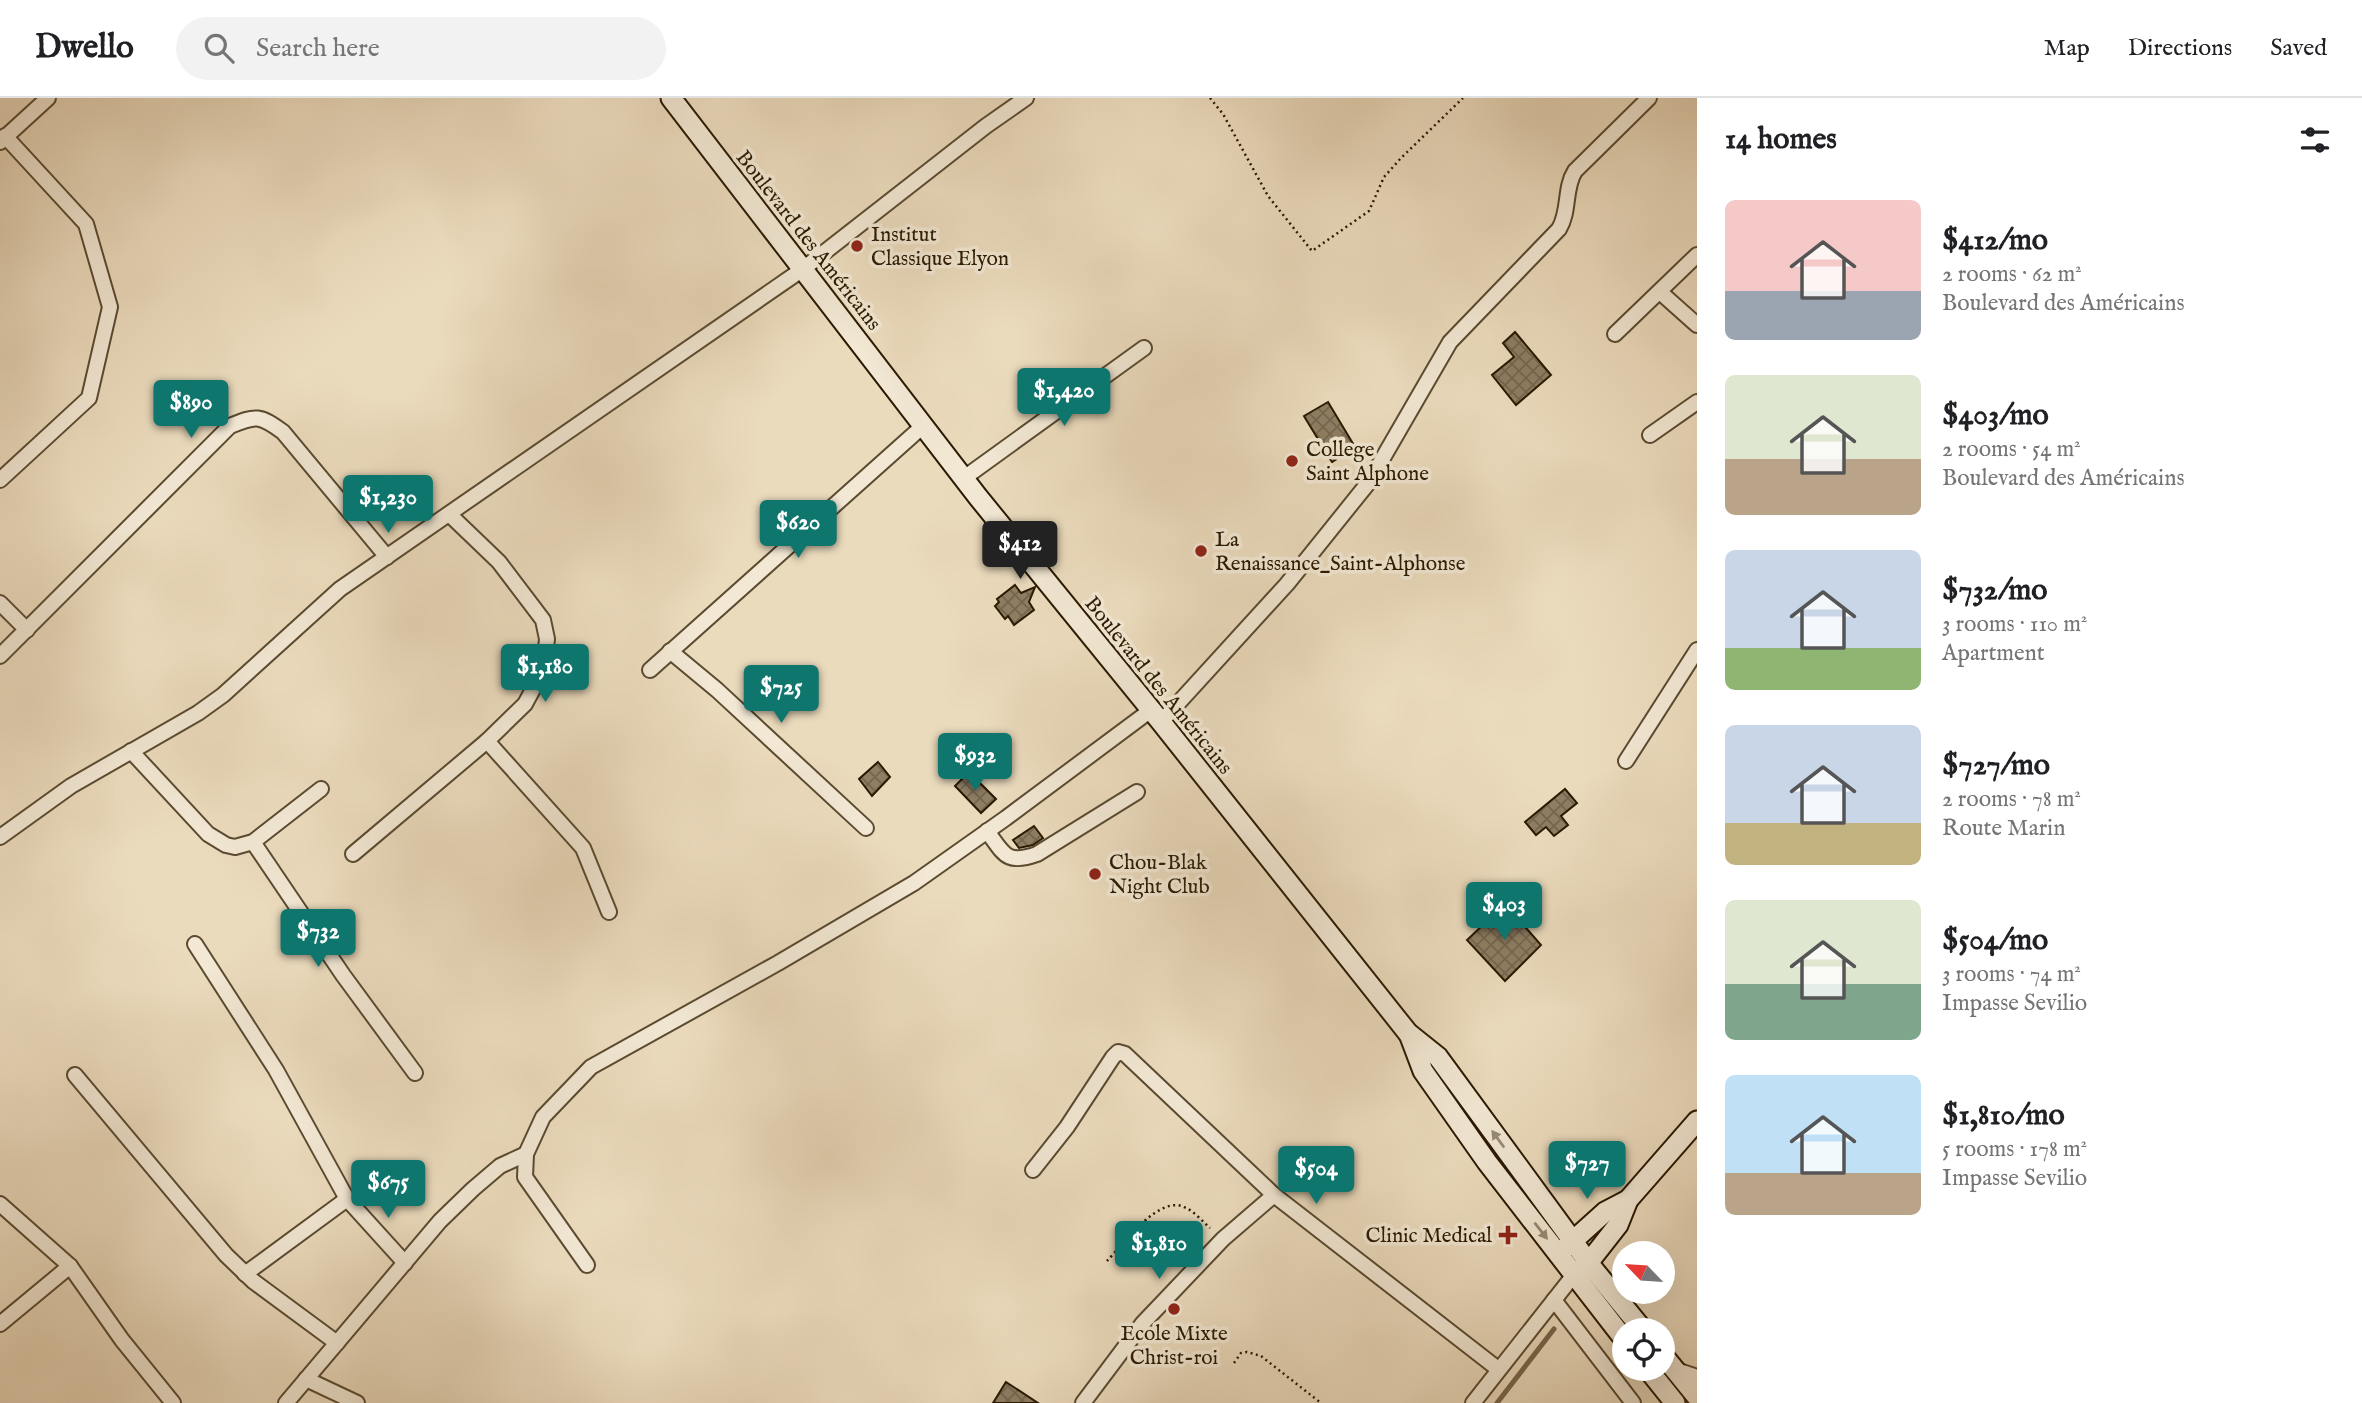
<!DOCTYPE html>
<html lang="en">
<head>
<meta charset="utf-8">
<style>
	:root { --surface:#fff; --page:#f2f2f2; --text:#202124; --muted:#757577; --line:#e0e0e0; --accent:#0f766e }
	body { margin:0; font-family:"IM FELL English",serif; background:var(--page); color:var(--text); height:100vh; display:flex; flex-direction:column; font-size:26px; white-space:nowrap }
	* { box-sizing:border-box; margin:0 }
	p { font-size:23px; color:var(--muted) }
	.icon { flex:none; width:38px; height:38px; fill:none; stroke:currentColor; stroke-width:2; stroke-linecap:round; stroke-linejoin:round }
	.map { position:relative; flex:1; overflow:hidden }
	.panel { display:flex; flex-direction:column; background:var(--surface); width:665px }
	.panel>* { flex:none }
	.needle { width:46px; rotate:295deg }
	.buttons { position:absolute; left:1612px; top:1143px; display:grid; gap:14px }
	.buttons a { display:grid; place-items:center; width:63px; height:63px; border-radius:50%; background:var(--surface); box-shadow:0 7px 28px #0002; font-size:35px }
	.price { position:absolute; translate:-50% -60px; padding:0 16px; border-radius:7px; background:var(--accent); color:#fff; font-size:23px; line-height:46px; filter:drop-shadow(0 2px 4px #0008) }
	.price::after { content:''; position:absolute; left:50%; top:42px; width:21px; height:16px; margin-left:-10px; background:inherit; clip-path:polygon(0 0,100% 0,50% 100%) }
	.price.on { background:#222; color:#fff }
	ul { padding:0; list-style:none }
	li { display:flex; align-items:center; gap:21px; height:175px; padding:0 28px }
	li span { display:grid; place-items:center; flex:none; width:196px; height:140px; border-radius:10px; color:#555 }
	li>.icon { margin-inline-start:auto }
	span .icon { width:84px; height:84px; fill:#fffc; stroke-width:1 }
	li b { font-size:30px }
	h2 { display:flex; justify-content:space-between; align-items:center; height:84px; padding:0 28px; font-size:30px }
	header { display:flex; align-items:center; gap:42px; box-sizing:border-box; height:98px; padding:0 35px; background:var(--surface); border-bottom:2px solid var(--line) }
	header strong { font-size:33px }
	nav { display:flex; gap:38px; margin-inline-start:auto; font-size:24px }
	.search { width:490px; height:63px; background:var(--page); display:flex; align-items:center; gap:18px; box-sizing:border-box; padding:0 24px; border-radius:38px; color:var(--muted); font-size:26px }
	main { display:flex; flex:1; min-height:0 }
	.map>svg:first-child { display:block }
</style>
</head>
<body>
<header>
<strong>Dwello</strong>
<div class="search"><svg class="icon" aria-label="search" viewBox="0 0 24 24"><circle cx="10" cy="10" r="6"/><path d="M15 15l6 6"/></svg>Search here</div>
<nav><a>Map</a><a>Directions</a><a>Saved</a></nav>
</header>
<main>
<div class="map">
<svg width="1697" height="1305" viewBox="0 0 1697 1305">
	<defs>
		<pattern id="building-cross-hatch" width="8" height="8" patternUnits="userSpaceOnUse" patternTransform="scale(1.75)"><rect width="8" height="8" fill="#8e7e63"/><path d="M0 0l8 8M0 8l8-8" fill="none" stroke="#74664f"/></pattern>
	</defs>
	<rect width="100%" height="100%" fill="#ebdbbd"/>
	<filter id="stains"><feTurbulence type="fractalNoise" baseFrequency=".00286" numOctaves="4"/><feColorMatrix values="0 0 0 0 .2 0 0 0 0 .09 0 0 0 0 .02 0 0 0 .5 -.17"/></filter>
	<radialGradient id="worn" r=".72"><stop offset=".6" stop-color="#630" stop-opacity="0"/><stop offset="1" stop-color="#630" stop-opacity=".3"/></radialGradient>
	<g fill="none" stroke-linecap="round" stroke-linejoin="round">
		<!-- stream -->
		<polyline stroke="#76664b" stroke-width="5" points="1497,1305 1554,1231"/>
	</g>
	<!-- building -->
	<g fill="url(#building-cross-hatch)" stroke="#2a1901" stroke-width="2">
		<polygon points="1515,234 1551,277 1516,307 1492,277 1514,259 1503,245"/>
		<polygon points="1328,304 1355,349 1332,364 1304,318"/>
		<polygon points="1015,487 1021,495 1035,489 1029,504 1034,512 1014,527 1008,518 1005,521 995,508 999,504 997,501"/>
		<polygon points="878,664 890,679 872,698 859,681"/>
		<polygon points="969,674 996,701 981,715 955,688"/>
		<polygon points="1565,691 1577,705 1561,718 1568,727 1554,738 1546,729 1536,737 1525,724"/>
		<polygon points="1034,728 1043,740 1033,747 1019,750 1013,742"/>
		<polygon points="1505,806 1541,847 1505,883 1467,842"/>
		<polygon points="1006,1284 1038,1305 993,1305"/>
	</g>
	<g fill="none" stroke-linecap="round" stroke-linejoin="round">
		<defs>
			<g id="minor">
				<polyline points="0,44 48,0"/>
				<polyline points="1660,194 1697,227"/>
				<polyline points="1615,236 1697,157"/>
				<polyline points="1650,337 1697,304"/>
				<polyline points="964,380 1144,250"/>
				<polyline points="0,382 89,300 110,209 86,126 5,38"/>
				<polyline points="0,505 27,532"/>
				<polyline points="670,553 717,592 866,730"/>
				<path d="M0,558L230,328C256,317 260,317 283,334L387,459"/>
				<polyline points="650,572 923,328"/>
				<path d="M1161,624L1287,486L1369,384L1450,244L1559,131C1570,113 1564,90 1575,73L1649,0"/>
				<polyline points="487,643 583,750 609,814"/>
				<polyline points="131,653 208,736 226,747 235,749 253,744 321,691"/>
				<polyline points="1626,663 1697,552"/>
				<path d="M987,733C1004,756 1006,767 1037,756L1137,694"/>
				<polyline points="0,739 71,688 198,615 223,597 340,491 803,171 986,28 1026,0"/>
				<polyline points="253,744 343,877 415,975"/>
				<polyline points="353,756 487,643 525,606 538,582 545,559 547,541 543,522 499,464 449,416"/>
				<polyline points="195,846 276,972 347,1101 405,1165"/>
				<polyline points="75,977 226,1157 253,1183 337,1245"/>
				<polyline points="1033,1072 1067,1029 1113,959 1118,954 1125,956 1274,1097 1498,1271"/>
				<polyline points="0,1106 70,1168 122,1242 173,1305"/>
				<polyline points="587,1167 525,1079 526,1056 543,1019 591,969 778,865 914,785 1006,720 1151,612"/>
				<polyline points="245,1176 347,1101"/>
				<polyline points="1554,1202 1633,1305"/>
				<polyline points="0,1226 70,1168"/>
				<polyline points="1676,1272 1697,1279"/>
				<polyline points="306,1281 357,1305"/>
				<polyline points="286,1305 440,1123 473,1091 500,1068 526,1056"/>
				<polyline points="1083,1305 1143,1225 1223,1141 1274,1097"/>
				<polyline points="1473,1305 1573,1178"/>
			</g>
			<g id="secondary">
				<polyline points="671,0 978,399 1161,624 1408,935 1438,959 1594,1172 1643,1232"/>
				<polyline points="1409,936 1423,973 1487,1064 1624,1241"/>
				<polyline points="1565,1150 1605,1114 1628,1102"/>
				<polyline points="1580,1172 1589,1164 1618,1127 1628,1102 1697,1023"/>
				<polyline points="1662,1256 1697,1299"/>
				<polyline points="1647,1270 1675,1305"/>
			</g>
		</defs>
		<!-- minor casing -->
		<use href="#minor" stroke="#5a4a30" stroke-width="18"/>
		<!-- secondary casing -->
		<use href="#secondary" stroke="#2a1901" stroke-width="23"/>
		<!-- path -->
		<g stroke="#2a1901" stroke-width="2.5" stroke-dasharray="2 3.5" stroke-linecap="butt">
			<polyline points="1210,0 1223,16 1268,98 1312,153 1369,113 1384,79 1401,60 1463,0"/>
			<path d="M1107,1163C1123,1146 1159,1097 1184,1109C1194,1113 1202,1123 1210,1130"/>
			<polyline points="1234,1265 1241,1255 1247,1254 1261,1258 1321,1305"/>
		</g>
		<!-- minor -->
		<use href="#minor" stroke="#f2e8d4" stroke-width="14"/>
		<!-- secondary -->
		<use href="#secondary" stroke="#f2e8d4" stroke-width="19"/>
	</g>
	<!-- one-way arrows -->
	<defs><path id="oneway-solid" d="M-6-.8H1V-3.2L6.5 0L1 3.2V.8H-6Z" transform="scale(1.75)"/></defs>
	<g fill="#988b75">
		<use href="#oneway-solid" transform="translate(1498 1041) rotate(-126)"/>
		<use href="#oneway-solid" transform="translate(1541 1133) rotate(52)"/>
	</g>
	<!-- markers -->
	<g fill="#8f2418" stroke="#f2e8d4" stroke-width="2.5">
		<circle cx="857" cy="148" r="7"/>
		<circle cx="1292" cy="363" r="7"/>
		<circle cx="1201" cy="453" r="7"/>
		<circle cx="1095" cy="776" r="7"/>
		<path d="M1504.5 1126.5h7v7h7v7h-7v7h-7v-7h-7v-7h7z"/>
		<circle cx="1174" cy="1211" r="7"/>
	</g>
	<g text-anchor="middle" stroke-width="7" stroke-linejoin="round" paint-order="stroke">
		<!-- poi labels -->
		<g font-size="21" fill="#2a1901" stroke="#f2e8d4" text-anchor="start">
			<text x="871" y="143">Institut<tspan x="871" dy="24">Classique Elyon</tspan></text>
			<text x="1306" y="358">College<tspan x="1306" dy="24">Saint Alphone</tspan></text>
			<text x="1215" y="448">La<tspan x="1215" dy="24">Renaissance_Saint-Alphonse</tspan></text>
			<text x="1109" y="771">Chou-Blak<tspan x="1109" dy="24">Night Club</tspan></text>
			<text x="1492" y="1144" text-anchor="end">Clinic Medical</text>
			<text x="1174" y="1242" text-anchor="middle">Ecole Mixte<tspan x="1174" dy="24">Christ-roi</tspan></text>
		</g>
		<!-- street labels -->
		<g font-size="21" fill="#2a1901" stroke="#f2e8d4">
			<text transform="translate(809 142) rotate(52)" y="7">Boulevard des Américains</text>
			<text transform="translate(1159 587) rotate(51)" y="7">Boulevard des Américains</text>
		</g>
	</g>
	<rect width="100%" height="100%" filter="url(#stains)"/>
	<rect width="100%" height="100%" fill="url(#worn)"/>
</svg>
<div class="buttons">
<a><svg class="needle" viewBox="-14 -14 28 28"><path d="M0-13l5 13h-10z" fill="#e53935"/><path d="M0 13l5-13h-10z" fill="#757577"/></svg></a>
<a><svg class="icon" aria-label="locate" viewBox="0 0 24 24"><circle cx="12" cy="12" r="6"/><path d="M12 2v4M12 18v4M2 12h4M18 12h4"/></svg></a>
</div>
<b class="price" style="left:1064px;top:330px">$1,420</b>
<b class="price" style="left:191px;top:342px">$890</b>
<b class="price" style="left:388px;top:437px">$1,230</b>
<b class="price" style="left:798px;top:462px">$620</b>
<b class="price on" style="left:1020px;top:483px">$412</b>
<b class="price" style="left:545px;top:606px">$1,180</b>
<b class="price" style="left:781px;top:627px">$725</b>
<b class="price" style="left:975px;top:695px">$932</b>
<b class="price" style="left:1504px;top:844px">$403</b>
<b class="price" style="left:318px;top:871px">$732</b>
<b class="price" style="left:1587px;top:1103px">$727</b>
<b class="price" style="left:1316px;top:1108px">$504</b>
<b class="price" style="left:388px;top:1122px">$675</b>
<b class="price" style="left:1159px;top:1183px">$1,810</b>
</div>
<section class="panel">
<h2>14 homes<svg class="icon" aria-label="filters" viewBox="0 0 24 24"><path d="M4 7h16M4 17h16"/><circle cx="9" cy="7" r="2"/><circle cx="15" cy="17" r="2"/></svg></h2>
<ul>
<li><span style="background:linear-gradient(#f6c9c9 65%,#9aa5b1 0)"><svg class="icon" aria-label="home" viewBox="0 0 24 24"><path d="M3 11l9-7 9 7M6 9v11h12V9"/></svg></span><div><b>$412/mo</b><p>2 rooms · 62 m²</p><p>Boulevard des Américains</p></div></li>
<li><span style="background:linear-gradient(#dfe7d0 60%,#b9a48a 0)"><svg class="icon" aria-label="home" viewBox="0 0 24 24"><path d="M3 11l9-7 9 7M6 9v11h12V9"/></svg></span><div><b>$403/mo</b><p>2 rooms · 54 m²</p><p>Boulevard des Américains</p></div></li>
<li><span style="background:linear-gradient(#c9d6e8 70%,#8fb573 0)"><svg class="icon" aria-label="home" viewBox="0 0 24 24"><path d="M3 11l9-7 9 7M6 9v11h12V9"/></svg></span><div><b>$732/mo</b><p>3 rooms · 110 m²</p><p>Apartment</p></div></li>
<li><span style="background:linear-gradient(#c9d6e8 70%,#c2b280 0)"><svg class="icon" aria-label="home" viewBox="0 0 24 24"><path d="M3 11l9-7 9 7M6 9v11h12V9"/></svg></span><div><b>$727/mo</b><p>2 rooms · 78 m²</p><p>Route Marin</p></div></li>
<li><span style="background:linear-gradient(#dfe7d0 60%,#7fa58c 0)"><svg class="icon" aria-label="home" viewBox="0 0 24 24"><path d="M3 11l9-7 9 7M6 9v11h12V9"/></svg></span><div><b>$504/mo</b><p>3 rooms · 74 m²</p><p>Impasse Sevilio</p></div></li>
<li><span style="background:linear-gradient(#bfe0f5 70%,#b9a48a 0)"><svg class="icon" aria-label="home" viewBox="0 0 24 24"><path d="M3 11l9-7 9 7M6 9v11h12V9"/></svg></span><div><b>$1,810/mo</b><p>5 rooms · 178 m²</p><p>Impasse Sevilio</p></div></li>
</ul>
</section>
</main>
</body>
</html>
